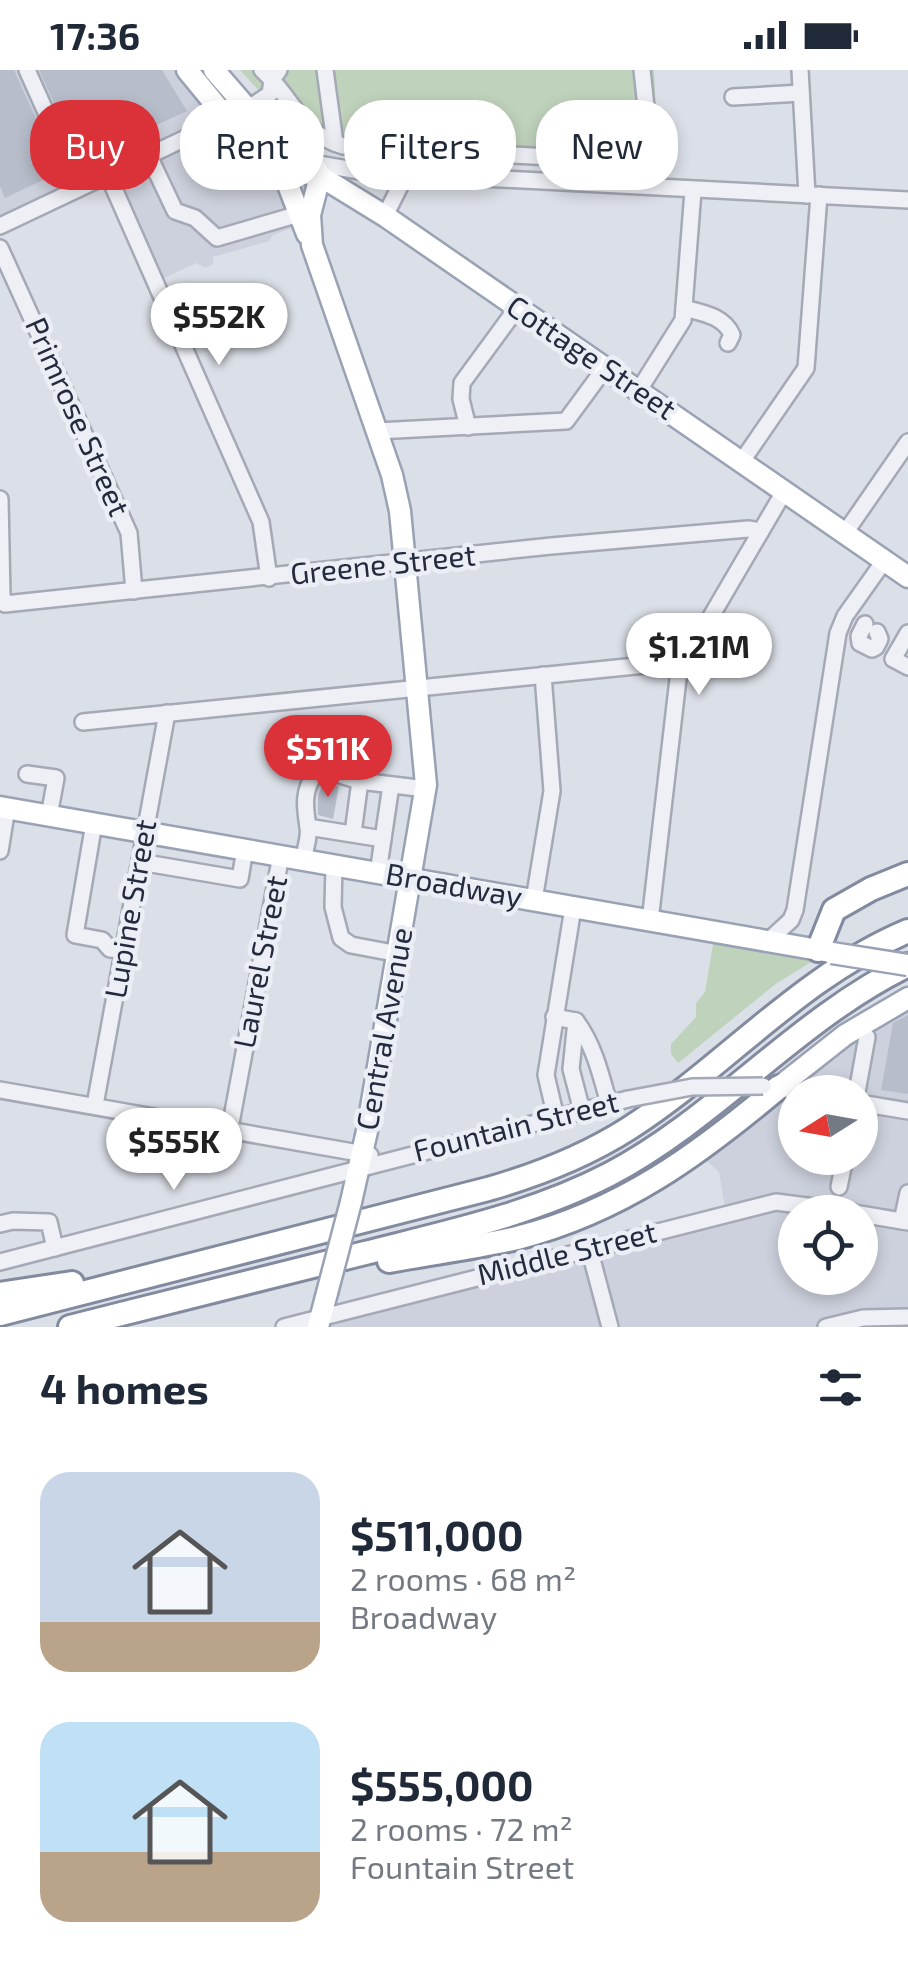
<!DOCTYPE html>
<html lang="en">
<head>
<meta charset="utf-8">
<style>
	:root { --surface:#fff; --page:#f2f2f3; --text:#1f2937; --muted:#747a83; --accent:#da3238 }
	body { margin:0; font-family:"Exo 2",sans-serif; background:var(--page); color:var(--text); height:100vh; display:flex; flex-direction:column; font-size:38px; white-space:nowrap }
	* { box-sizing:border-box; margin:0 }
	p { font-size:32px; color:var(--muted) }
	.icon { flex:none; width:55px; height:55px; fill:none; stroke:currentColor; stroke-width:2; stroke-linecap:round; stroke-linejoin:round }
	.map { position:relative; height:1257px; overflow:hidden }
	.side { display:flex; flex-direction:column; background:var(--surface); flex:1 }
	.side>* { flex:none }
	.banner { position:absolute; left:30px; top:30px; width:850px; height:90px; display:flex; gap:20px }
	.needle { width:65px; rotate:259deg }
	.buttons { position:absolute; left:778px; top:1005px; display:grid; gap:20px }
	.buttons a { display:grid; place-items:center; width:100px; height:100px; border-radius:50%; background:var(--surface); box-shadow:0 5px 15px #0003; font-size:50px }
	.price { position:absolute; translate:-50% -85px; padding:0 22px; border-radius:35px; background:#fff; color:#222; font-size:32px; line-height:65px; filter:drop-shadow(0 2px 5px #0008) }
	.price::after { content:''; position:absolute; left:50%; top:60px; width:30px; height:22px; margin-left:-15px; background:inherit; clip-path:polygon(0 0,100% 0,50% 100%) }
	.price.active { background:var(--accent); color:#fff }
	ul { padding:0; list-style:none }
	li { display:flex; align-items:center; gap:30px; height:250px; padding:0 40px }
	li span { display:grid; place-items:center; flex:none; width:280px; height:200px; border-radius:30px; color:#555 }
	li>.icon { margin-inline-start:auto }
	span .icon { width:120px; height:120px; fill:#fffc; stroke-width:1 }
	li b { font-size:42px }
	h2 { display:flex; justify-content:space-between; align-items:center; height:120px; padding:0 40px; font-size:42px }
	.chip { padding:0 35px; border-radius:40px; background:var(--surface); box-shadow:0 5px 15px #0003; font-size:35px; line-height:90px }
	.chip.active { background:var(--accent); color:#fff }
	.status { display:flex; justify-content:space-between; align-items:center; height:70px; padding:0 50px; background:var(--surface); direction:ltr }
	.status svg { height:28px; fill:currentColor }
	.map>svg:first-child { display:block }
</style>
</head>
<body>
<div class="status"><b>17:36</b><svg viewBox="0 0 49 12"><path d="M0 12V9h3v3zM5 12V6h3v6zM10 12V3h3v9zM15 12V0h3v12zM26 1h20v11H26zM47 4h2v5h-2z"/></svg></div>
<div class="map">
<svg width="908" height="1257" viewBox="0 0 908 1257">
	<rect width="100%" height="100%" fill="#dbdfe7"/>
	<!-- built -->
	<g fill="#cdd1dd" fill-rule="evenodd">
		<polygon points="0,0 221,0 298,79 341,92 327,106 305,153 273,165 269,171 213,187 213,194 205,198 196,193 160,210 112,104 0,157"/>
		<path d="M908,927V1257H282L725,1138L719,1102L698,1083ZM795,1022H860V1088H795ZM795,1142H860V1208H795Z"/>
	</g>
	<!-- green -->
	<g fill="#bfd2bb">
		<polygon points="240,0 654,0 658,86 463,91 358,84 294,59"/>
		<polygon points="715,863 826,883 777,913 678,993 671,984 671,974 696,947 696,933 705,922"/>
	</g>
	<!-- building -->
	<g fill="#b8bdcb">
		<polygon points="0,0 14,0 60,102 5,128 0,116"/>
		<polygon points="39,0 162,0 187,41 80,90"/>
		<polygon points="323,713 339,716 333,749 318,745 318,725"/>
		<polygon points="908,945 908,1024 881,1020 893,953"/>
	</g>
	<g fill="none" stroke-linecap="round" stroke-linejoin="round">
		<defs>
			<g id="minor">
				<polyline points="27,0 80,118"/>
				<path d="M279,0L272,10C296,36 305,65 343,76L628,91L646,85L650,74L642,0"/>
				<polyline points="325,0 335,73"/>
				<polyline points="800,0 807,125"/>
				<polyline points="733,27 801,23"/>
				<polyline points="149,86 175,141 195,148 217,168 299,144"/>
				<polyline points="313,93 359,101 406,104 908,130"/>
				<polyline points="108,105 261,452 269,508"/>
				<polyline points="385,146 406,104"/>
				<polyline points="0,156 247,39 270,24 272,10 262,0"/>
				<polyline points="0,178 129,463 134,521"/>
				<path d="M684,238C703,243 724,246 732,265L728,273"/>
				<polyline points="639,320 683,250 693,121"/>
				<polyline points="468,357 461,329 462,313 517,238"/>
				<polyline points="377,361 566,351 605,298"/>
				<polyline points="742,391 806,298 819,125"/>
				<polyline points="0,429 2,526 5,534 551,476 748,459 761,461"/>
				<polyline points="845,463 908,372"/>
				<polyline points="865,554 859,566 860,573 872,579 876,577 880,569 877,562"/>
				<polyline points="908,563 893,589 908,597"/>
				<polyline points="83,652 685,591"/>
				<polyline points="27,704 56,708 49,746"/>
				<polyline points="94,753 75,865 102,870 110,879 123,880"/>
				<polyline points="308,757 383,769"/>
				<polyline points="353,763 360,711"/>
				<polyline points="0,781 7,738"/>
				<path d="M303,790C305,780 310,766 308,757C305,738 302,720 316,703L327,701L360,711L426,719"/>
				<polyline points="140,792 240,809 245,779"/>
				<polyline points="334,795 333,837 341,868 351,875 399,884"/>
				<polyline points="378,803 391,715"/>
				<polyline points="534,830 552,721 543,605"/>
				<polyline points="650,851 678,609 685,591 785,420"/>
				<polyline points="768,871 791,850 795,840 838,563 845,546 884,491"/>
				<path d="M554,947L576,951C594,975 601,1005 609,1034"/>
				<polyline points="576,951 571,999 582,1041"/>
				<polyline points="774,1017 804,1022"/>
				<polyline points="0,1020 370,1085"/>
				<polyline points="857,1022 867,967"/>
				<polyline points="860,1033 908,1041"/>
				<polyline points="95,1035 167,643"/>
				<polyline points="556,1048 546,1005 573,838"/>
				<polyline points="230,1058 281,785"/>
				<polyline points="839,1117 845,1088"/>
				<polyline points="860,1144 908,1152"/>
				<polyline points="902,1151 908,1123"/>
				<polyline points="0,1154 13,1151 49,1152 55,1178"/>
				<polyline points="589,1178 610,1257"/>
				<polyline points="0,1192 628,1029"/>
				<polyline points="284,1257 776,1132 853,1142"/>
				<polyline points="826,1257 863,1248 908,1247"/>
			</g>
			<g id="major">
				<polyline points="187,0 228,50 267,83 304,103 320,106 385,146 908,507"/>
				<polyline points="214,0 266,60 313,93 320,106 310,145 312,175 392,405 400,441 426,715 367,1061 351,1132"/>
				<polyline points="270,87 288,115 307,164"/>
				<polyline points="0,737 830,882"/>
				<polyline points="779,1017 845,965 908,928"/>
				<polyline points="318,1257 327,1223"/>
			</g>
			<g id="highway">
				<polyline points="818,880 834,840 871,819 908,804"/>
				<path d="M389,1191C431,1183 474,1178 517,1168C622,1141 698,1085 779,1017"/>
				<polyline points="0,1224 72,1213"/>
				<path d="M0,1244L488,1119C537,1105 584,1087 628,1059C725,997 799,907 908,861"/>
				<path d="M70,1257C168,1232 266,1208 365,1183C448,1162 533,1144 610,1104C718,1047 797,949 908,895"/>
			</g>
		</defs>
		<!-- minor casing -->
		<use href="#minor" stroke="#a4a9b5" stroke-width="20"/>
		<!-- major casing -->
		<use href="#major" stroke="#99a1b4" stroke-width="25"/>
		<!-- highway casing -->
		<use href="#highway" stroke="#818a9f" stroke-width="28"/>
		<!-- minor -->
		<use href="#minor" stroke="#eef0f5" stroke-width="15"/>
		<!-- major -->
		<use href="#major" stroke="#fff" stroke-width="20"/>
		<!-- highway -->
		<use href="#highway" stroke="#fff" stroke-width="22"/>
		<defs>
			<polyline id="minor-bridge" points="628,1029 692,1017 763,1016"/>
			<g id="major-bridge">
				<polyline points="832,883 908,895"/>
				<polyline points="327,1223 351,1132"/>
			</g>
		</defs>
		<!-- minor-bridge casing -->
		<use href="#minor-bridge" stroke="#a4a9b5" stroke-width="20" stroke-linecap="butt"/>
		<!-- major-bridge casing -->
		<use href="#major-bridge" stroke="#99a1b4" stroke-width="25" stroke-linecap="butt"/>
		<!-- minor-bridge -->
		<use href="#minor-bridge" stroke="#eef0f5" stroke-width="15"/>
		<!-- major-bridge -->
		<use href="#major-bridge" stroke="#fff" stroke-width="20"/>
	</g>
	<g text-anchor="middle" stroke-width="9" stroke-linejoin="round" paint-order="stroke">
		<!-- street labels -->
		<g font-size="30" fill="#242b3f" stroke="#ebeef5">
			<text transform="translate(591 288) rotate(34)" y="10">Cottage Street</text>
			<text transform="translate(77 347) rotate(66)" y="10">Primrose Street</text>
			<text transform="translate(383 495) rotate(-6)" y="10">Greene Street</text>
			<text transform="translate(454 816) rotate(10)" y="10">Broadway</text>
			<text transform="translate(131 839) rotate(-80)" y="10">Lupine Street</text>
			<text transform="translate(261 892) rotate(-79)" y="10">Laurel Street</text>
			<text transform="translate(385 959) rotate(-80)" y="10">Central Avenue</text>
			<text transform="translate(516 1057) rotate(-14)" y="10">Fountain Street</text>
			<text transform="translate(567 1184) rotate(-14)" y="10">Middle Street</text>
		</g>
	</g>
</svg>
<div class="buttons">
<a><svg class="needle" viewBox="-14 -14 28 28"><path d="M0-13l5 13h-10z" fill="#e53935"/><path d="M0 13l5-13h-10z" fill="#747a83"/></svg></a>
<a><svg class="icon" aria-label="locate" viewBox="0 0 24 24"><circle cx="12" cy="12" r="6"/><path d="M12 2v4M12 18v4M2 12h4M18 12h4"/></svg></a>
</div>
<b class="price" style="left:219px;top:298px">$552K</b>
<b class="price" style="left:699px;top:628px">$1.21M</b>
<b class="price active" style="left:328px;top:730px">$511K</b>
<b class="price" style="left:174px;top:1123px">$555K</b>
<div class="banner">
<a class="chip active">Buy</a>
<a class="chip">Rent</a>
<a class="chip">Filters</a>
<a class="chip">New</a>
</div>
</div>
<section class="side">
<h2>4 homes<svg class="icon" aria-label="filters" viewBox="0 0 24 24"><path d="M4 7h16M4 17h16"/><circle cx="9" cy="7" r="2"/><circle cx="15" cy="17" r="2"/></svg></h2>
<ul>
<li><span style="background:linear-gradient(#c9d6e8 75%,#b9a48a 0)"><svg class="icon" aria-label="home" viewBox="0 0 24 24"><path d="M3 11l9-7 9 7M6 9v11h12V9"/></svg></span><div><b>$511,000</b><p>2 rooms · 68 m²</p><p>Broadway</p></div></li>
<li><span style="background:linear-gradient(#bfe0f5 65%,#b9a48a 0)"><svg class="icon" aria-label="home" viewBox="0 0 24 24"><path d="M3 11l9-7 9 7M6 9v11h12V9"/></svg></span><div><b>$555,000</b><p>2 rooms · 72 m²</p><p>Fountain Street</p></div></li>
</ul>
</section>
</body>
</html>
